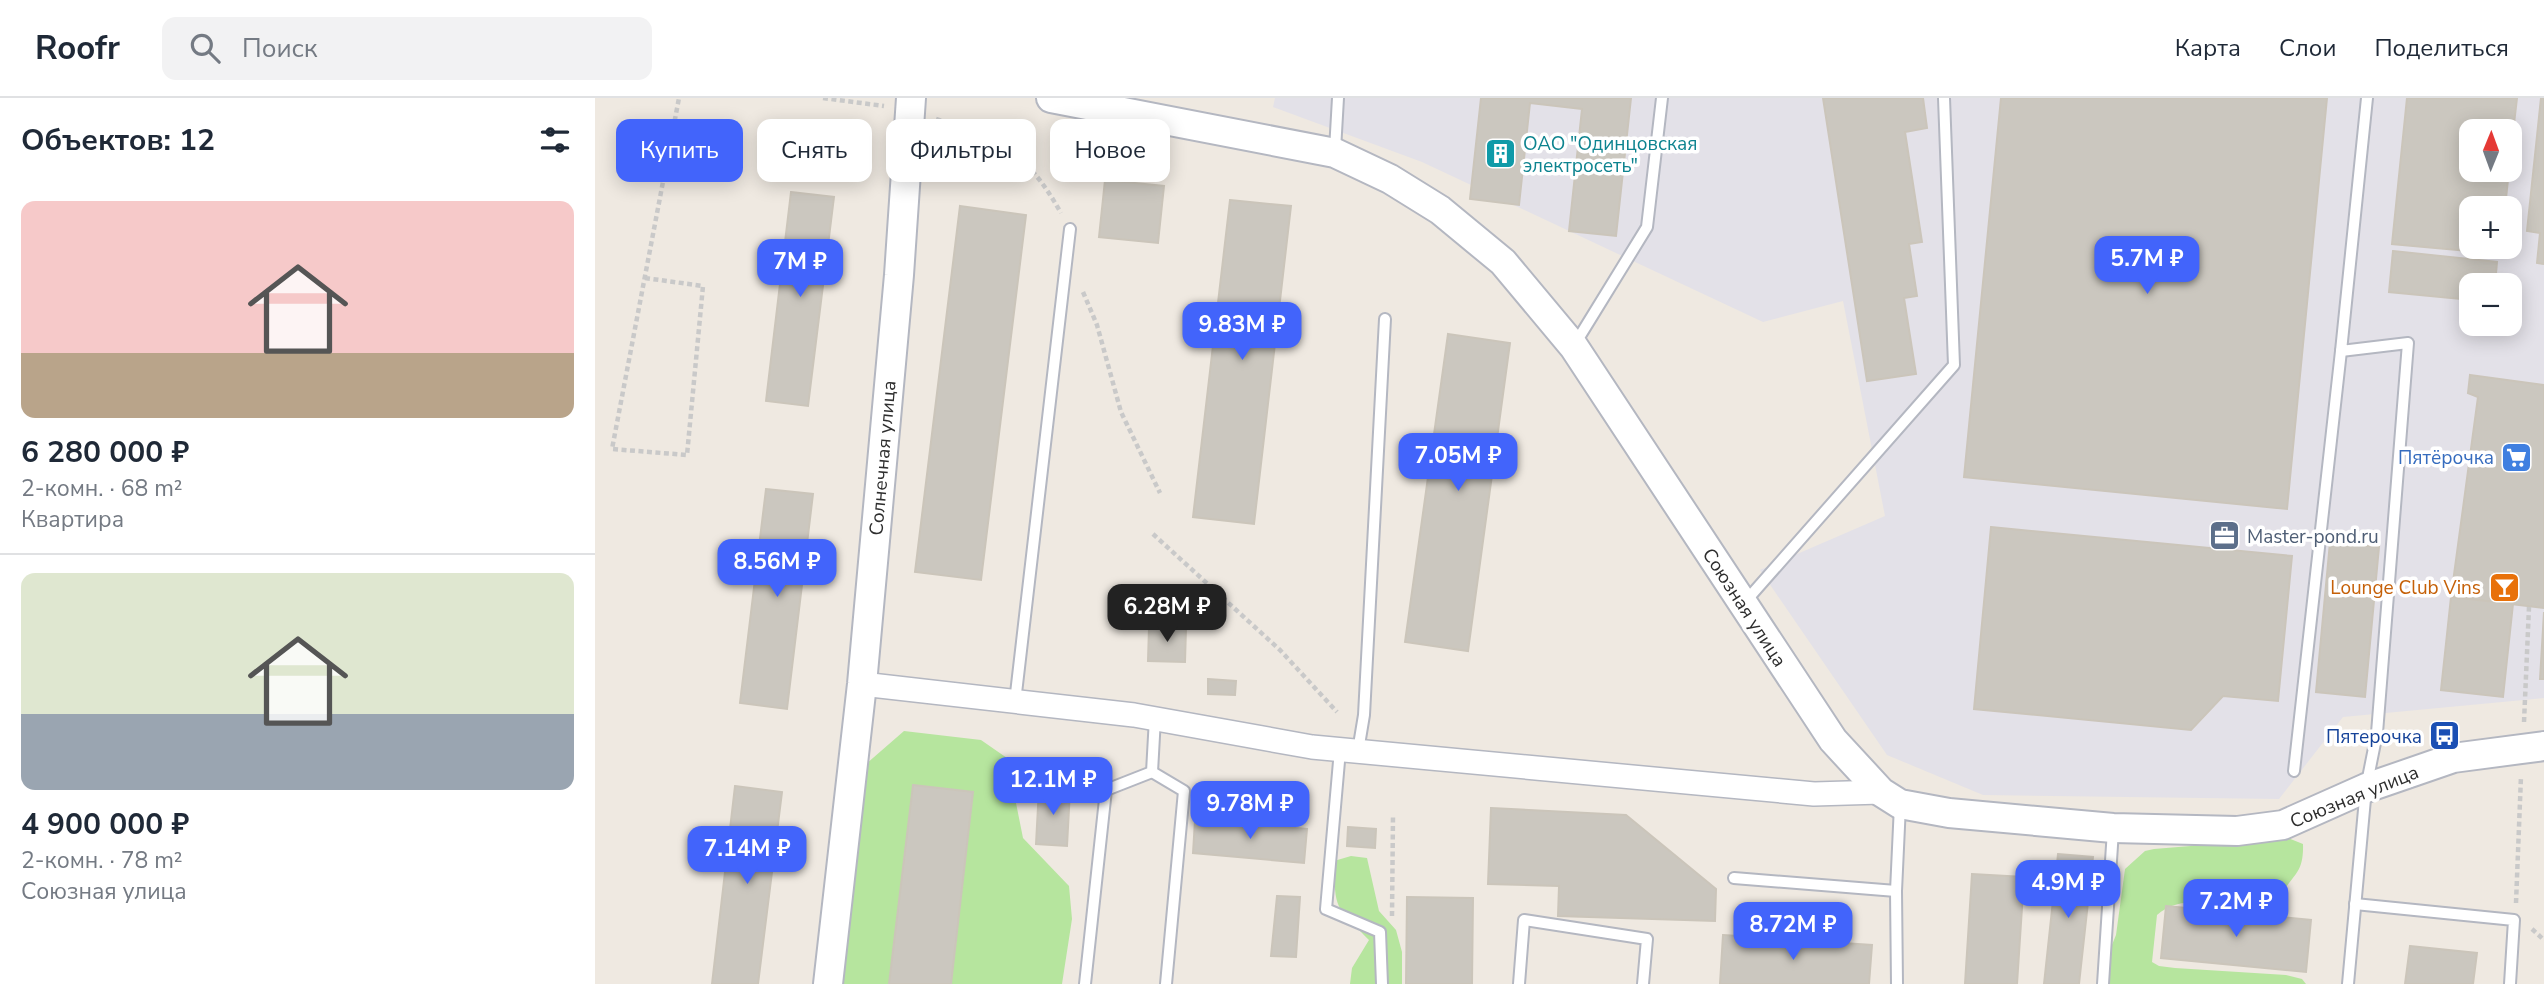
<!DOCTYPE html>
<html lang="ru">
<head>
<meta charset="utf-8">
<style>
	:root { --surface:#fff; --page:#f2f2f3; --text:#1f2937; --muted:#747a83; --line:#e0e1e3; --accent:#4264fb }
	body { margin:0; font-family:"Nunito Sans",sans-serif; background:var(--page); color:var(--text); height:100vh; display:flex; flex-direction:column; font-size:26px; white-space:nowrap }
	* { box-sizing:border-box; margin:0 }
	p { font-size:23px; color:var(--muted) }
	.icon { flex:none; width:38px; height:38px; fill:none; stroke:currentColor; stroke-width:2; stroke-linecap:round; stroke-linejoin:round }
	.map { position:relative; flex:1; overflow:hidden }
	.panel { display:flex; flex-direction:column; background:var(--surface); width:595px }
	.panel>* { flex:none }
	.banner { position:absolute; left:21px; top:21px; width:665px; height:63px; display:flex; gap:14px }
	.needle { width:46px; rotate:1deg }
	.tools { position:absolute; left:1864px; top:21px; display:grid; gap:14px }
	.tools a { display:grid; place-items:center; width:63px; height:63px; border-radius:14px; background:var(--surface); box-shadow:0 4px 18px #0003; font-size:35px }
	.price { position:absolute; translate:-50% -60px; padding:0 16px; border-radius:14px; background:var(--accent); color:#fff; font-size:23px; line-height:46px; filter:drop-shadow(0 2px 4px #0008) }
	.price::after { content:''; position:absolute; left:50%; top:42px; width:21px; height:16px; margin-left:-10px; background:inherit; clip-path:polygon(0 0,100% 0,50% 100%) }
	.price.selected { background:#222; color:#fff }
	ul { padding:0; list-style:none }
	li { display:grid; align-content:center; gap:14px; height:371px; padding:0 21px }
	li+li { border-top:2px solid var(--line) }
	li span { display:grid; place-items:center; height:217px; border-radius:14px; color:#555 }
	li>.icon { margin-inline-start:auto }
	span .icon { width:126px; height:126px; fill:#fffc; stroke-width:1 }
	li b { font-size:30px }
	h2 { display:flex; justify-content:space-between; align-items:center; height:84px; padding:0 21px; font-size:30px }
	.tag { padding:0 24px; border-radius:14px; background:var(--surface); box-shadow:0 4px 18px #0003; font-size:24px; line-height:63px }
	.tag.selected { background:var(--accent); color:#fff }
	header { display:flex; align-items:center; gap:42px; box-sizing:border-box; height:98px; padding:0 35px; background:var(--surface); border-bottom:2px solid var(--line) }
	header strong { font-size:33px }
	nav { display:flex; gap:38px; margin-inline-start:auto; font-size:24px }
	.search { width:490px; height:63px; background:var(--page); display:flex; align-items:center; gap:18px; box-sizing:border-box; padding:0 24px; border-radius:14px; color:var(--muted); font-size:26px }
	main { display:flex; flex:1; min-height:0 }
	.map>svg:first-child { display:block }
</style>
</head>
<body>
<header>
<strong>Roofr</strong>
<div class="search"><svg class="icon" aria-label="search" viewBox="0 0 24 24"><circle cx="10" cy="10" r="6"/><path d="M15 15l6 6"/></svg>Поиск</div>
<nav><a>Карта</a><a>Слои</a><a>Поделиться</a></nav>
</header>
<main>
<section class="panel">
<h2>Объектов: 12<svg class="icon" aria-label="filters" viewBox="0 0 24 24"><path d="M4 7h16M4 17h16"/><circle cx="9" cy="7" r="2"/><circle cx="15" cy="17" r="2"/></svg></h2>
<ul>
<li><span style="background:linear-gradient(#f6c9c9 70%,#b9a48a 0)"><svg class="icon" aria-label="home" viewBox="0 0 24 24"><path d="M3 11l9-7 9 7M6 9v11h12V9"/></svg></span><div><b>6 280 000 ₽</b><p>2-комн. · 68 m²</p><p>Квартира</p></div></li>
<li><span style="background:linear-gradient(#dfe7d0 65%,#9aa5b1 0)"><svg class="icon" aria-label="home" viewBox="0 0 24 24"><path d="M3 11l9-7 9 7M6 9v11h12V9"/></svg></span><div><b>4 900 000 ₽</b><p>2-комн. · 78 m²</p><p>Союзная улица</p></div></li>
</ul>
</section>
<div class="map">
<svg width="1949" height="886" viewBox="0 0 1949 886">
	<rect width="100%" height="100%" fill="#efe9e1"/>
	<!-- industrial -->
	<path fill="#e3e1e8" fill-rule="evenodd" d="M680,0H1949V600L1748,619L1684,701L1388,697L1292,657L1165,472L1290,418L1248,203L1168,224L827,64L678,9ZM1876,33H1914V72H1876ZM1876,110H1914V149H1876ZM1876,187H1914V226H1876Z"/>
	<!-- green -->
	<g fill="#b6e59e">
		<polygon points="309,633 386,642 412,660 428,740 474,788 477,821 467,886 242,886 263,673"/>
		<path d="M1693,740L1708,746C1709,779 1695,776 1685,801C1643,834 1601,783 1562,817L1557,864L1564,868L1580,870L1691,877L1707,881L1711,886H1501L1521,837L1530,771L1550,753L1559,751Z"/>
		<path d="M756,758L772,760L784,813L801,832L807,854V886H755L757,870L774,842C740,806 740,814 739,763Z"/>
	</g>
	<!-- building -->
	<g fill="#cbc7bf" stroke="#cbc5ba" stroke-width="2">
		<polygon points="886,0 1036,0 1021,138 974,133 987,11 935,5 924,107 875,101"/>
		<polygon points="1228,0 1328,0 1332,30 1310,34 1327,144 1314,146 1322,198 1309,200 1321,276 1272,283"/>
		<polygon points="1406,0 1732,0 1692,411 1369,379"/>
		<polygon points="1812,0 1922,0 1914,69 1914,33 1876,33 1876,72 1914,72 1910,110 1876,110 1876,149 1906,149 1906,156 1797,146"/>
		<polygon points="1946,0 1949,0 1949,166 1942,165 1945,135 1932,133"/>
		<polygon points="510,82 569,88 563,145 504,139"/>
		<polygon points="196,94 239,99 213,308 171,303"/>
		<polygon points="635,102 696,108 659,426 598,419"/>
		<polygon points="365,108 431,117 386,482 320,474"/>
		<polygon points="1798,153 1902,164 1900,187 1876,187 1876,202 1794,194"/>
		<polygon points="853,236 915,245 873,553 810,544"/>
		<polygon points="1875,277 1949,287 1949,510 1856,499 1883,299 1873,295"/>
		<polygon points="171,391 218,396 192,611 145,605"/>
		<polygon points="1396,429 1697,458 1683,603 1628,598 1596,632 1379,611"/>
		<polygon points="1735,444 1784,449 1770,599 1721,594"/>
		<polygon points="1856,499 1918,506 1908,599 1846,592"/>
		<polygon points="1949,514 1949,581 1945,581"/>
		<polygon points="554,529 591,530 590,564 553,563"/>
		<polygon points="613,581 641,583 640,597 613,596"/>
		<polygon points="318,687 378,694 356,886 294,886"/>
		<polygon points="140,688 187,694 163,886 117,886"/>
		<polygon points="444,690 475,692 472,748 441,746"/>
		<polygon points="896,710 1031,717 1121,791 1120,823 963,818 964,788 893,786"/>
		<polygon points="600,722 712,731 709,765 598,755"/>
		<polygon points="753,729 781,731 780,750 752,748"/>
		<polygon points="1463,756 1498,759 1484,886 1449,886"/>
		<polygon points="1377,776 1429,779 1422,886 1370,886"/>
		<polygon points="682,798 705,799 701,859 676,858"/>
		<polygon points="812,799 878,800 877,886 811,886"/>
		<polygon points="1571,808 1716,822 1711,874 1566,860"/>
		<polygon points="1128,837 1277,847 1274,886 1125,886"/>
		<polygon points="1815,848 1882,855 1878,886 1810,886"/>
	</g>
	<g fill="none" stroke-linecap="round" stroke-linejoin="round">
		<defs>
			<g id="service">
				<polyline points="740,52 743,0"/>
				<polyline points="980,246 1052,129 1067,0"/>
				<polyline points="1150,504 1359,267 1349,0"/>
				<polyline points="420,604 475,131"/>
				<polyline points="745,652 731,811 785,834 787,886"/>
				<polyline points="763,653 769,617 790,221"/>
				<polyline points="1699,673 1746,253"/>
				<polyline points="557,674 589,693 571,886"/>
				<polyline points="1139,780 1301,793"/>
				<polyline points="1760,806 1919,822 1915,886"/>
				<polyline points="490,886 511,692 557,674 560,620"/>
				<polyline points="924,886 929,822 1052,841 1048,886"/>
				<polyline points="1302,886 1301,793 1305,707"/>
				<polyline points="1508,886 1518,732"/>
				<polyline points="1753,886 1771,690 1782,635 1813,245 1746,253 1772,0"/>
			</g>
			<polyline id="minor" points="267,586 539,617 717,649 1219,696 1286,694"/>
			<g id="tertiary">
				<polyline points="456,0 740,55 795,81 845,112 908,164 979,249 1238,642 1286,694 1305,706 1354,715 1518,730 1642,733 1688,727 1771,690 1858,660 1949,648"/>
				<polyline points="233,886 267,586 304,177 316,0"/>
			</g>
		</defs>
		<!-- service casing -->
		<use href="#service" stroke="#b4b7c1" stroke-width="14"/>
		<!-- minor casing -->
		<use href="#minor" stroke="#b4b7c1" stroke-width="26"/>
		<!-- tertiary casing -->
		<use href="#tertiary" stroke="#b4b7c1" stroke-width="32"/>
		<!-- path -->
		<g stroke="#c9c9c9" stroke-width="4.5" stroke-dasharray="5 3.5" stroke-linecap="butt">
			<polyline points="228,0 289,8"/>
			<path d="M341,21C406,43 431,53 466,115"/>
			<polyline points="50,180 108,188 92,357 17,351 84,0"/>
			<polyline points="488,194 502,227 526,314 565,395"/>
			<polyline points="558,436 685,552 742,614"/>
			<polyline points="1929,624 1934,509"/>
			<polyline points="1921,805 1926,678"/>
			<polyline points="797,818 798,718"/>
			<polyline points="1937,831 1949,842"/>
		</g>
		<!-- service -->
		<use href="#service" stroke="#fff" stroke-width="10"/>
		<!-- minor -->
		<use href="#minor" stroke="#fff" stroke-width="23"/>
		<!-- tertiary -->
		<use href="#tertiary" stroke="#fff" stroke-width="28"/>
	</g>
	<!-- icons -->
	<defs>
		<symbol id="building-square" viewBox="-11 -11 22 22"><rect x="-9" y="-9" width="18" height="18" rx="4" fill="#0f9aa8" stroke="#fff"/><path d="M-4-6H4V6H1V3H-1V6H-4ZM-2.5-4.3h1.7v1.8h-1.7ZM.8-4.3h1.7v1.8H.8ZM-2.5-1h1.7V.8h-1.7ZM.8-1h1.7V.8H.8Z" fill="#fff"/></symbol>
		<symbol id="supermarket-square" viewBox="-11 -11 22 22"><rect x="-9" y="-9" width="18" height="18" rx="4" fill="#3f7fe0" stroke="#fff"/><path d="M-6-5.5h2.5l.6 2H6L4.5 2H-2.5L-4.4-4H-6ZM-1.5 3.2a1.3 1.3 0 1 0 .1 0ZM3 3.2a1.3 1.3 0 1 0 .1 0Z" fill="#fff"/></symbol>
		<symbol id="office-square" viewBox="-11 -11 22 22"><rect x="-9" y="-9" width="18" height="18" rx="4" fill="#5c6f8a" stroke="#fff"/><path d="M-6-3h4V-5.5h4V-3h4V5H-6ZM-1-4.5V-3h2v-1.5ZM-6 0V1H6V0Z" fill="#fff"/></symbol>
		<symbol id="bar-square" viewBox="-11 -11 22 22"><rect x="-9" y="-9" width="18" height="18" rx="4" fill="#e8710a" stroke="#fff"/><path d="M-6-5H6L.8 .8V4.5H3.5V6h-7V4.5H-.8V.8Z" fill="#fff"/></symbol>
		<symbol id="bus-square" viewBox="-11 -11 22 22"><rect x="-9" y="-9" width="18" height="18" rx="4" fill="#1a4fb4" stroke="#fff"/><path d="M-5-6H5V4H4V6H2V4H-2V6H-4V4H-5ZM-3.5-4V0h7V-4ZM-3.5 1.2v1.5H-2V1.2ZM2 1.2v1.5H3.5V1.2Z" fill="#fff"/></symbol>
	</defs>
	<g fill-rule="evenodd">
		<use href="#building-square" x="888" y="38" width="35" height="35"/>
		<use href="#supermarket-square" x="1904" y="342" width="35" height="35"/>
		<use href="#office-square" x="1612" y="420" width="35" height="35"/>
		<use href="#bar-square" x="1892" y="472" width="35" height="35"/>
		<use href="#bus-square" x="1832" y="620" width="35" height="35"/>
	</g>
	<g text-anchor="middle" stroke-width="7" stroke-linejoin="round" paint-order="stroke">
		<!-- culture labels -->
		<g font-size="19" fill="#0d838f" stroke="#fff" text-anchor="start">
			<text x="928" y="52">ОАО "Одинцовская<tspan x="928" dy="22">электросеть"</tspan></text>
		</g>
		<!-- shop labels -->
		<g font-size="19" fill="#366cbe" stroke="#fff" text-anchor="end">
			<text x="1899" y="366">Пятёрочка</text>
		</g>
		<!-- street labels -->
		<g font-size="19" fill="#2e2e2e" stroke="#fff">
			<text transform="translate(287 360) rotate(-85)" y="7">Солнечная улица</text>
			<text transform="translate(1150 509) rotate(57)" y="7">Союзная улица</text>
			<text transform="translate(1759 698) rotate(-22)" y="7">Союзная улица</text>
		</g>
		<!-- service labels -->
		<g font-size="19" fill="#4e5e75" stroke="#fff" text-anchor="start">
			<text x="1652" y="445">Master-pond.ru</text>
		</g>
		<!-- food labels -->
		<g font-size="19" fill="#c56008" stroke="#fff" text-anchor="end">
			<text x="1886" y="496">Lounge Club Vins</text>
		</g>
		<!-- transit labels -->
		<g font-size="19" fill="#164399" stroke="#fff" text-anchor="end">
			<text x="1827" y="645">Пятерочка</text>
		</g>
	</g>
</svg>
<div class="tools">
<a><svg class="needle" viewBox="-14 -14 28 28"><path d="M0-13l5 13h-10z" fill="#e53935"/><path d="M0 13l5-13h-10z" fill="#747a83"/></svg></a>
<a>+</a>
<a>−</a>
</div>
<b class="price" style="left:1552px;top:198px">5.7M ₽</b>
<b class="price" style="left:205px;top:201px">7M ₽</b>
<b class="price" style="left:647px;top:264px">9.83M ₽</b>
<b class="price" style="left:863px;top:395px">7.05M ₽</b>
<b class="price" style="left:182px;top:501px">8.56M ₽</b>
<b class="price selected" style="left:572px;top:546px">6.28M ₽</b>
<b class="price" style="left:458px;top:719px">12.1M ₽</b>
<b class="price" style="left:655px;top:743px">9.78M ₽</b>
<b class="price" style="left:152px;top:788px">7.14M ₽</b>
<b class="price" style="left:1473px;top:822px">4.9M ₽</b>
<b class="price" style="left:1641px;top:841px">7.2M ₽</b>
<b class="price" style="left:1198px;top:864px">8.72M ₽</b>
<div class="banner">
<a class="tag selected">Купить</a>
<a class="tag">Снять</a>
<a class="tag">Фильтры</a>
<a class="tag">Новое</a>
</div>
</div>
</main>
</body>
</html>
